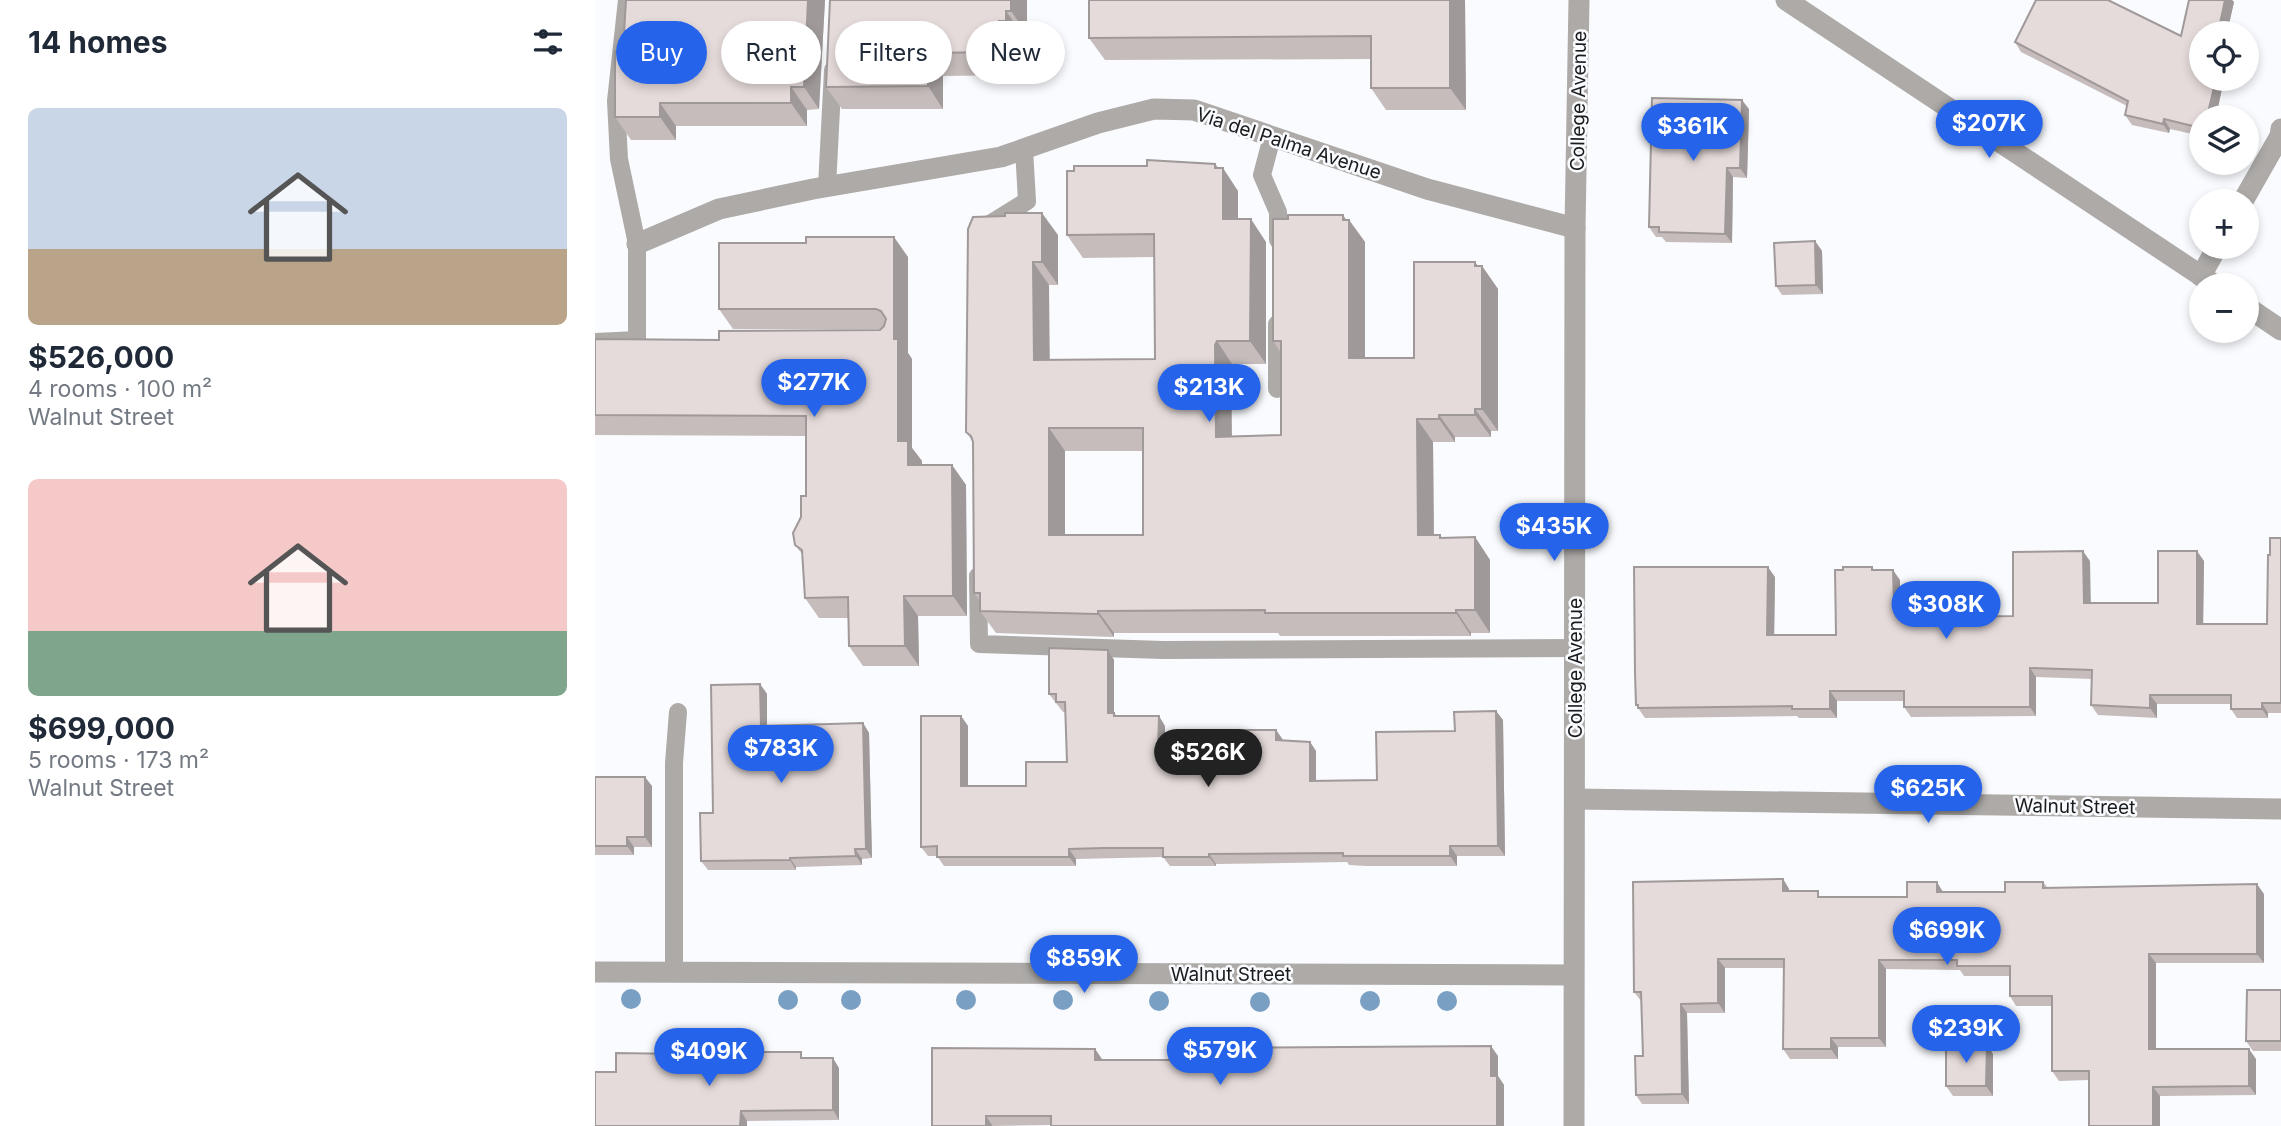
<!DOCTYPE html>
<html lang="en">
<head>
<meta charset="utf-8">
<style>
	:root { --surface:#fff; --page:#f6f6f7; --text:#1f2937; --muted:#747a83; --accent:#2563eb }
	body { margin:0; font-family:Inter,sans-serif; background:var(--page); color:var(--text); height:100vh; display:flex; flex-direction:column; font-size:26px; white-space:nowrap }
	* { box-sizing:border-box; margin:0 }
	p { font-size:23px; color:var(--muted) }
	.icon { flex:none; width:38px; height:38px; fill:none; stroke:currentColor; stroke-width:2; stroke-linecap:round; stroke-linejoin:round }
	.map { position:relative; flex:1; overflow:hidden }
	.details { display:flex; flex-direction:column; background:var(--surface); width:595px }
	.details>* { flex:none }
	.guide { position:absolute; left:21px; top:21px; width:665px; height:63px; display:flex; gap:14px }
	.fabs { position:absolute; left:1594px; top:21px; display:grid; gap:14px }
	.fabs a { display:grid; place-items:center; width:70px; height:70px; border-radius:50%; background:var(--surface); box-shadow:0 4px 10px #0003; font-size:35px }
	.price { position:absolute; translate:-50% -60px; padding:0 16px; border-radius:24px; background:var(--accent); color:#fff; font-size:23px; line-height:46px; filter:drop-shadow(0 2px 4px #0008) }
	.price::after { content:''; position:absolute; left:50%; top:42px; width:21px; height:16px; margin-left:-10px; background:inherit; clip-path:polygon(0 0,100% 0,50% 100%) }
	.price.on { background:#222; color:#fff }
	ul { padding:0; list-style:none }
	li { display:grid; align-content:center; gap:14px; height:371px; padding:0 28px }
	li span { display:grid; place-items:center; height:217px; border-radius:10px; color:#555 }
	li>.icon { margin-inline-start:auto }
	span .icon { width:126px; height:126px; fill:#fffc; stroke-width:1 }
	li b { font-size:30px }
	h2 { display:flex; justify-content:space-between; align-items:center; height:84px; padding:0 28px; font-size:30px }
	.chip { padding:0 24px; border-radius:32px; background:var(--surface); box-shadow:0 4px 10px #0003; font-size:24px; line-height:63px }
	.chip.on { background:var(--accent); color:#fff }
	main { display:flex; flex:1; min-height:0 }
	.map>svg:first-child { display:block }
</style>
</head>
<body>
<main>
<section class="details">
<h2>14 homes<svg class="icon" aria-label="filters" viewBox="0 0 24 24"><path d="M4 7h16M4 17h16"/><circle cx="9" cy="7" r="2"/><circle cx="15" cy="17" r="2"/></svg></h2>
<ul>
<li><span style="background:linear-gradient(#c9d6e8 65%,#b9a48a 0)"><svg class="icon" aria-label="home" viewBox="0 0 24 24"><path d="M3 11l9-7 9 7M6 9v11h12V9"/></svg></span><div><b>$526,000</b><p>4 rooms · 100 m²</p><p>Walnut Street</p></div></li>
<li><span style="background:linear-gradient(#f6c9c9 70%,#7fa58c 0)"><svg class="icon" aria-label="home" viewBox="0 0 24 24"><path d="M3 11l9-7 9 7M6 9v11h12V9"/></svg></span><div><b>$699,000</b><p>5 rooms · 173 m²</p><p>Walnut Street</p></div></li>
</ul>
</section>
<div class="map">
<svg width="1686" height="1126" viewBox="0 0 1686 1126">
	<rect width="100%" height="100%" fill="#f9fbfe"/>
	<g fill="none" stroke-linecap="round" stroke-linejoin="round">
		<!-- service -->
		<g stroke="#adaaa8" stroke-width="18">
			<polyline points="677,137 667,175 683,212 683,240"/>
			<polyline points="232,187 238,70"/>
			<polyline points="387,229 432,201 429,149"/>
			<polyline points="0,342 42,340 42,244 24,159 21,101 32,0"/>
			<polyline points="682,389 682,324"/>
			<polyline points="383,576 384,644 568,650 980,648"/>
			<polyline points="79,972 79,763 83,712"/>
		</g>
		<!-- minor -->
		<g stroke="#adaaa8" stroke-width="21">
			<polyline points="1648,201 1685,136 1686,129"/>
			<polyline points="42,244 124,209 218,189 406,157 503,123 559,109 599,110 832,189 980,228"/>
			<polyline points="1606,276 1622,247"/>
			<polyline points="980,799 1686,809"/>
			<polyline points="0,972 978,975"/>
		</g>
		<!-- tertiary -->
		<g stroke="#adaaa8" stroke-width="21">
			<polyline points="1191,0 1620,285"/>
			<polyline points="1652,307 1686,330"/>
			<polyline points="979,1126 980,228 984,0"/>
		</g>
	</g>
	<!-- trees -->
	<g fill="#799fc3">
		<circle cx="36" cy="999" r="10"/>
		<circle cx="193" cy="1000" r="10"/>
		<circle cx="256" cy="1000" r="10"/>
		<circle cx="371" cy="1000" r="10"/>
		<circle cx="468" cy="1000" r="10"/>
		<circle cx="564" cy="1001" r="10"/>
		<circle cx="775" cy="1001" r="10"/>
		<circle cx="852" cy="1001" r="10"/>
		<circle cx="665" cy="1002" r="10"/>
	</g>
	<!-- wall -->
	<g fill="#c5bcbb" fill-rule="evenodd">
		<polygon points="31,0 230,0 224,109 212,110 212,126 81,126 81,140 36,140 20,117 28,51"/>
		<polygon points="432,0 432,34 427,34 427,43 420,43 420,75 348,76 348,109 247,109 231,87"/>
		<polygon points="870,0 871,110 791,110 776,88 776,59 510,60 494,38"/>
		<polygon points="1594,0 1637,0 1639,2 1632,33 1606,33 1606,79 1629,79 1621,117 1606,117 1606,136 1575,129 1574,133 1537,125 1530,115 1532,106 1426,52 1420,42 1586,36"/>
		<polygon points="1154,109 1152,178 1138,177 1137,243 1071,242 1067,237 1061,237 1054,227"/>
		<path d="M620,164L643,191V219L671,242V364H637L636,367L637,436L686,435V353L678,341L693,219L748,215L751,220H754L770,242V358H819L880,262L883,266H887L903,289V431H896V437H860V442H838L839,535H845L847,538L880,537L895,560V633H876V636H685L683,633H519V637L401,633L385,611V601L379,593L378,442L371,432L373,229L463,235V285H454V360L560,359L559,257L488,258L472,235L552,166ZM470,451H548V535H470Z"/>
		<polygon points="1220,241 1227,251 1228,294 1187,295 1181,286"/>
		<polygon points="313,257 313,353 317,359 317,448 327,461 327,465 357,465 371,485 372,616 323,616 324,666 268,666 254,646 253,618 224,618 210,598 207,554 200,545 211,496 211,436 0,435 0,339 124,340 285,330 287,329 138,329 124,309"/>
		<polygon points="1686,538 1686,713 1673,713 1673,718 1642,718 1636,709 1636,704 1562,704 1562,718 1503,715 1496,705 1497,679 1441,677 1441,716 1316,717 1309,707 1309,701 1242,701 1242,718 1204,718 1202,716 1050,718 1041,705 1180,577 1179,635 1241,635 1280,570 1305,580 1305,605 1349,615 1349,617 1418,616 1495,561 1495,603 1563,603 1609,561 1608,624 1672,624 1675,555"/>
		<polygon points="513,650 519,660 519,713 522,716 570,726 570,751 628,750 681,730 688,740 715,742 721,751 721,781 782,780 860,731 901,711 908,720 910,856 862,856 862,866 771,866 754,865 752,862 621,864 621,866 575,866 568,857 481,859 481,866 349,866 342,856 333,856 326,847 366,716 373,726 373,786 431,786 472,762 471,712 468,712 454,694"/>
		<polygon points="165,684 172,694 172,726 268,723 274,733 277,858 267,859 267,865 201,867 201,870 113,870 106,861 118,813"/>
		<polygon points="0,777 57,786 57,847 39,847 39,855 0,855"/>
		<polygon points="1188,879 1194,889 1194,891 1228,897 1312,897 1348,892 1410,892 1448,882 1453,888 1669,894 1669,963 1561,963 1561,1049 1661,1059 1661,1095 1565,1096 1565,1126 1494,1080 1464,1081 1457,1071 1457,1006 1421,1006 1415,996 1415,976 1369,976 1365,970 1291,969 1291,1047 1243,1047 1243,1059 1195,1059 1188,1049 1189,968 1130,968 1130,1013 1092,1013 1094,1104 1047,1104 1041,1095 1048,1056 1046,1001 1039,992"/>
		<polygon points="1686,990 1686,1051 1658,1051 1651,1041"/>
		<polygon points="337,1048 500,1049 507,1060 593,1060 903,1056 903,1076 909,1085 456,1125 397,1126"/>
		<polygon points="1398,1054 1398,1096 1358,1096 1351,1086"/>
		<polygon points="211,1058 244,1068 244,1120 152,1121 152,1126 0,1126 21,1072"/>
	</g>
	<!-- shaded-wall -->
	<g fill="#a09999">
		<polygon points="213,0 230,0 224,109 209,87"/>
		<polygon points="416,0 432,0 432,34 416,11"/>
		<polygon points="855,0 870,0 871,110 855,88"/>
		<polygon points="1630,0 1637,0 1639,2 1632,33 1623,33"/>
		<polygon points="411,11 427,34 427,43 411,21"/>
		<polygon points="404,21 420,43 420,75 404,52"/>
		<polygon points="332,53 348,76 348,109 333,86"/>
		<polygon points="1621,79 1629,79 1621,117 1612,117"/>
		<polygon points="196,87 212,110 212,126 196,103"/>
		<polygon points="1147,100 1154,109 1152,178 1145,168"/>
		<polygon points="65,103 81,126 81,140 65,117"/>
		<polygon points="1569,119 1575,129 1574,133 1568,124"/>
		<polygon points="620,164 628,175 628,168 643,191 643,242 628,219"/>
		<polygon points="1132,168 1138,177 1137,243 1130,234"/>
		<polygon points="447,213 463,235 463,285 447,262"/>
		<polygon points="748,215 754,224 754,220 770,242 770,381 754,358"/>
		<polygon points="656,219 671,242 671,364 655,341"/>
		<polygon points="299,237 313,257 313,353 317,359 317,448 327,461 327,485 313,465 303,441 299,339"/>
		<polygon points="1220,241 1227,251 1228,294 1221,285"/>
		<polygon points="438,262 454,285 455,382 439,360"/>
		<polygon points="880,262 887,272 887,266 903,289 903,431 887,409"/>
		<polygon points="622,341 637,364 636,367 637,459 621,437 620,345"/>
		<polygon points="880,409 896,431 896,437 880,415"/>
		<polygon points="844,415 860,437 860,442 844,419"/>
		<polygon points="822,419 838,442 839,557 823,535"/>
		<polygon points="454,428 470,451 470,557 454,535"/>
		<polygon points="357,465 371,485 372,616 358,596"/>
		<polygon points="880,537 895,560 895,633 880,610"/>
		<polygon points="1488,551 1495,561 1496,612 1489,603"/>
		<polygon points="1602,551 1609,561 1608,633 1602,624"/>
		<polygon points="1173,567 1180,577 1179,645 1172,635"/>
		<polygon points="1298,570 1305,580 1305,615 1299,605"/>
		<polygon points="309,596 323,616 324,666 310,646"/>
		<polygon points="1342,605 1349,615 1349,627 1342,617"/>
		<polygon points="861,610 876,633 876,636 861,613"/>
		<polygon points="503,611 519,633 519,637 503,614"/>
		<polygon points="513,650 519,660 519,713 526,722 513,713"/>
		<polygon points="1435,668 1441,677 1441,716 1435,707"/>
		<polygon points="165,684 172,694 172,736 166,726"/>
		<polygon points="1235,691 1242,701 1242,718 1235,709"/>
		<polygon points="1555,695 1562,704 1562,718 1555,708"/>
		<polygon points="1667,703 1673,713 1673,718 1667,709"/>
		<polygon points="901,711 908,720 910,856 903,846"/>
		<polygon points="366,716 373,726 373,796 366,786"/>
		<polygon points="564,716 570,726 570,761 563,751"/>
		<polygon points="268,723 274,733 277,858 271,849"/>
		<polygon points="681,730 688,740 688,750 681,740"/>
		<polygon points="715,742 721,751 721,791 715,781"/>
		<polygon points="50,777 57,786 57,847 50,837"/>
		<polygon points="32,837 39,847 39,855 32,846"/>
		<polygon points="855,846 862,856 862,866 855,856"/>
		<polygon points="260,849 267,859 267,865 261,856"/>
		<polygon points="474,849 481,859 481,866 474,857"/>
		<polygon points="614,854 621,864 621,866 614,857"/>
		<polygon points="195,858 201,867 201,870 195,860"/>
		<polygon points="1188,879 1194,889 1194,900 1188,891"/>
		<polygon points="1342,882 1348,892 1342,892"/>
		<polygon points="1662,884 1669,894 1669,963 1662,954"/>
		<polygon points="1554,954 1561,963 1561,1059 1554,1049"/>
		<polygon points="1123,959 1130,968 1130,1013 1123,1003"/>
		<polygon points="1284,960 1291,969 1291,1047 1284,1038"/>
		<polygon points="1086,1004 1092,1013 1094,1104 1087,1094"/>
		<polygon points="1236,1038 1243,1047 1243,1059 1236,1049"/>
		<polygon points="1392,1044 1398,1054 1398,1096 1391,1086"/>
		<polygon points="896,1046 903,1056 903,1076 909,1085 909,1126 902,1126 896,1076"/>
		<polygon points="500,1049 507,1059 507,1070 500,1060"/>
		<polygon points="1654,1049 1661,1059 1661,1095 1654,1086"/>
		<polygon points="238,1058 244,1068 244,1120 238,1110"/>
		<polygon points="1558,1087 1565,1096 1565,1126 1558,1126"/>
		<polygon points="146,1111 152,1121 152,1126 145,1126"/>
		<polygon points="391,1116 397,1125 397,1126 391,1126"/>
	</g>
	<!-- building -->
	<g fill="#e5dbda" stroke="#a09999" stroke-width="2" fill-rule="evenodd">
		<polygon points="31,0 213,0 209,87 196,87 196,103 65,103 65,117 20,117 20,51 28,51"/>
		<polygon points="235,0 416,0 416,11 411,11 411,21 404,21 404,52 332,53 333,86 231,87"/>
		<polygon points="494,0 855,0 855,88 776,88 776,36 494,38"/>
		<polygon points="1441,0 1513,0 1586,36 1594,0 1630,0 1623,33 1606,33 1606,79 1621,79 1612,117 1606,117 1606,128 1569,119 1568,124 1530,115 1533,101 1420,42"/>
		<polygon points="1057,98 1147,100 1145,168 1132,168 1130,234 1064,232 1064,227 1054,227"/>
		<path d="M552,160L620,164V168H628V219H656L655,341H622L620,345L621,437L686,435V341H678V219H693V215H748V220H754V358H819V262H880V266H887V409H880V415H844V419H822L823,535H845V538L880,537V610H861V613H670V610L503,611V614L385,611V593H379L378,442L376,436L371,432L373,229L378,217L410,216V213H447V262H438L439,360L560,359L559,234L472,235V171H479V166H552ZM454,428H548V535H454Z"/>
		<polygon points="211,237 299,237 299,339 303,339 303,441 313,441 313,465 357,465 358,596 309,596 310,646 254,646 253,597 210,598 207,550 200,545 198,533 206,517 206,496 211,496 211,416 0,415 0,339 124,340 124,331 285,330 289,326 291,319 286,311 281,309 124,309 124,243 211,243"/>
		<polygon points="1220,241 1221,285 1181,286 1179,243"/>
		<polygon points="1675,538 1686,538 1686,703 1667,703 1667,709 1636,709 1636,695 1555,695 1555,708 1496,705 1497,670 1435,668 1435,707 1309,707 1309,691 1235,691 1235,709 1197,709 1197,706 1043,708 1043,705 1041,705 1040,673 1039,567 1173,567 1172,635 1241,635 1240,570 1248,570 1248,567 1277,567 1277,570 1298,570 1299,605 1342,605 1342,617 1418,616 1418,552 1488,551 1489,603 1563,603 1563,551 1602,551 1602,624 1672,624 1673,555 1675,555"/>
		<polygon points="454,648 513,650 513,713 519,713 519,716 564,716 563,751 628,750 628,730 681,730 681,740 715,742 715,781 782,780 781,732 860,731 859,712 901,711 903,846 855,846 855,856 748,856 748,853 614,854 614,857 568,857 568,848 509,848 474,849 474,857 342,857 342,846 326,847 326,716 366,716 366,786 431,786 431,762 472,762 470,702 461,702 461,694 454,694"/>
		<polygon points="165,684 166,726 268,723 271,849 260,849 261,856 195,858 195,860 106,861 105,813 118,813 116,685"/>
		<polygon points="0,777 50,777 50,837 32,837 32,846 0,846"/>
		<polygon points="1188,879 1188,891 1223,891 1223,897 1312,897 1312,882 1342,882 1342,892 1410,892 1410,882 1448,882 1448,888 1662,884 1662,954 1554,954 1554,1049 1654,1049 1654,1086 1558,1087 1558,1126 1494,1126 1494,1071 1457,1071 1457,996 1415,996 1415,966 1362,966 1362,960 1284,960 1284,1038 1236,1038 1236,1049 1188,1049 1189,959 1123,959 1123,1003 1086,1004 1087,1094 1041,1095 1040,1056 1048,1056 1046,992 1039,992 1038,882"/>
		<polygon points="1652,990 1686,990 1686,1041 1651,1041"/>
		<polygon points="1351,1044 1392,1044 1391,1086 1351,1086"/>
		<polygon points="896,1046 896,1076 902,1076 902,1126 456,1126 456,1116 391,1116 391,1126 337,1126 337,1048 500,1049 500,1060 593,1060 593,1048"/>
		<polygon points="154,1052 206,1052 206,1058 238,1058 238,1110 146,1111 145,1126 0,1126 0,1072 21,1072 21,1053 154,1055"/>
	</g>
	<g text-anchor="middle" stroke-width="5" stroke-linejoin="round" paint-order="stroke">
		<!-- street labels -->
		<g font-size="19" fill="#191b1d" stroke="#f9fbfe">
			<text transform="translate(983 101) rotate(-89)" y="7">College Avenue</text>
			<text transform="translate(694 143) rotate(18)" y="7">Via del Palma Avenue</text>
			<text transform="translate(980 668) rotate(-90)" y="7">College Avenue</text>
			<text transform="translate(1480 806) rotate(1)" y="7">Walnut Street</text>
			<text x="636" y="981">Walnut Street</text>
		</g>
	</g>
</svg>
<div class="fabs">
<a><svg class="icon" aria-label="locate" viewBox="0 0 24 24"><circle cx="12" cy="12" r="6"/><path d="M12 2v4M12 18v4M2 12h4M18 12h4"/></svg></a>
<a><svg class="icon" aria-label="layers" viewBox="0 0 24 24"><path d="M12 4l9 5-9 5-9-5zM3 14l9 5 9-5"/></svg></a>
<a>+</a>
<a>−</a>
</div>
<b class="price" style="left:1394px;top:160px">$207K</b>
<b class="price" style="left:1098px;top:163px">$361K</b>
<b class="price" style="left:219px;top:419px">$277K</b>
<b class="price" style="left:614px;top:424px">$213K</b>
<b class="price" style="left:959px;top:563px">$435K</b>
<b class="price" style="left:1351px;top:641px">$308K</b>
<b class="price" style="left:186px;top:785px">$783K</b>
<b class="price on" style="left:613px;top:789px">$526K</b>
<b class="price" style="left:1333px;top:825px">$625K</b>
<b class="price" style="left:1352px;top:967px">$699K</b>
<b class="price" style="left:489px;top:995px">$859K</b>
<b class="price" style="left:1371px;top:1065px">$239K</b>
<b class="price" style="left:625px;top:1087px">$579K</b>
<b class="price" style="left:114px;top:1088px">$409K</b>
<div class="guide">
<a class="chip on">Buy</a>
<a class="chip">Rent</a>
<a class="chip">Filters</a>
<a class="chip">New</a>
</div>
</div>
</main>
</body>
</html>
